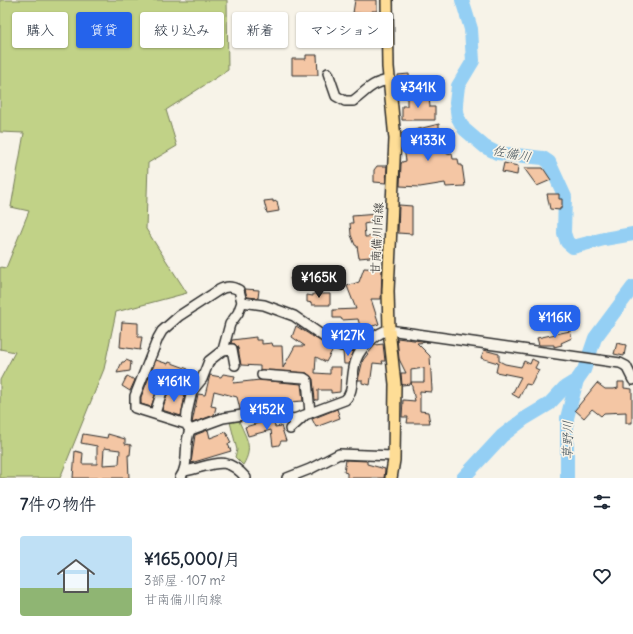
<!DOCTYPE html>
<html lang="ja">
<head>
<meta charset="utf-8">
<style>
	:root { --surface:#fff; --page:#f2f2f3; --text:#1f2937; --muted:#747a83; --line:#e0e1e3; --accent:#2563eb }
	body { margin:0; font-family:Delius,"Klee One",sans-serif; background:var(--page); color:var(--text); height:100vh; display:flex; flex-direction:column; font-size:15px; white-space:nowrap }
	* { box-sizing:border-box; margin:0 }
	p { font-size:13px; color:var(--muted) }
	.icon { flex:none; width:22px; height:22px; fill:none; stroke:currentColor; stroke-width:2; stroke-linecap:round; stroke-linejoin:round }
	.map { position:relative; height:478px; overflow:hidden }
	.side { display:flex; flex-direction:column; background:var(--surface); flex:1 }
	.side>* { flex:none }
	.hud { position:absolute; left:12px; top:12px; width:400px; height:36px; display:flex; gap:8px }
	.price { position:absolute; translate:-50% -34px; padding:0 9px; border-radius:8px; background:var(--accent); color:#fff; font-size:13px; line-height:26px; filter:drop-shadow(0 1px 2px #0008) }
	.price::after { content:''; position:absolute; left:50%; top:24px; width:12px; height:9px; margin-left:-6px; background:inherit; clip-path:polygon(0 0,100% 0,50% 100%) }
	.price.on { background:#222; color:#fff }
	ul { padding:0; list-style:none }
	li { display:flex; align-items:center; gap:12px; height:100px; padding:0 20px }
	li+li { border-top:1px solid var(--line) }
	li span { display:grid; place-items:center; flex:none; width:112px; height:80px; border-radius:4px; color:#555 }
	li>.icon { margin-inline-start:auto }
	span .icon { width:48px; height:48px; fill:#fffc; stroke-width:1 }
	li b { font-size:17px }
	h2 { display:flex; justify-content:space-between; align-items:center; height:48px; padding:0 20px; font-size:17px }
	.pill { padding:0 14px; border-radius:4px; background:var(--surface); box-shadow:0 1px 3px #0004; font-size:14px; line-height:36px }
	.pill.on { background:var(--accent); color:#fff }
	.map>svg:first-child { display:block }
</style>
</head>
<body>
<div class="map">
<svg width="633" height="478" viewBox="0 0 633 478">
	<rect width="100%" height="100%" fill="#f7f3e8"/>
	<filter id="ink" filterUnits="userSpaceOnUse"><feTurbulence type="fractalNoise" baseFrequency=".025" numOctaves="2"/><feDisplacementMap in="SourceGraphic" scale="8" xChannelSelector="R" yChannelSelector="G"/><feConvolveMatrix kernelMatrix="1 2 1 2 8 2 1 2 1" color-interpolation-filters="sRGB"/></filter>
	<g filter="url(#ink)">
		<!-- green -->
		<g fill="#c1d287" stroke="#767e59">
			<polygon points="0,0 227,0 228,70 166,110 177,146 148,163 146,229 187,293 116,312 104,369 60,478 0,478 0,380 15,352 0,349 0,267 6,268 29,211 11,207 24,133 0,132"/>
			<path d="M239,421C246,438 254,447 243,465L235,457L237,450L230,422Z"/>
		</g>
		<g fill="none" stroke-linecap="round" stroke-linejoin="round">
			<!-- river -->
			<g stroke="#94cff4" stroke-width="14">
				<polyline points="462,0 471,29 473,61 458,86 456,103 458,118 464,129 485,147 497,153 543,158 549,162 565,197 564,233 567,242 573,247 604,239 633,234"/>
				<polyline points="463,478 502,436 524,419 549,404 564,388 577,380 584,370 595,338 633,287"/>
				<polyline points="567,478 567,418 577,380"/>
			</g>
		</g>
		<!-- building -->
		<g fill="#f4c6a4" stroke="#2b2b2b" fill-rule="evenodd">
			<polygon points="355,0 377,0 377,11 372,11 372,14 353,13"/>
			<polygon points="306,55 317,55 318,75 292,75 292,59 306,59"/>
			<polygon points="409,74 410,89 399,90 398,75"/>
			<polygon points="407,94 423,94 423,96 429,97 430,107 435,107 435,120 402,120 402,106 407,106"/>
			<polygon points="439,124 439,131 430,131 440,149 446,148 447,154 452,153 453,159 458,159 459,165 462,165 465,186 446,187 445,183 420,187 400,186 401,164 402,162 406,161 402,133"/>
			<polygon points="504,163 518,166 517,175 502,172"/>
			<polygon points="377,166 387,166 386,183 374,182 374,170"/>
			<polygon points="524,168 543,168 551,180 537,186"/>
			<polygon points="547,194 559,194 559,199 562,199 562,208 560,208 560,210 550,209"/>
			<polygon points="273,200 273,202 277,201 279,211 267,213 264,201"/>
			<polygon points="399,205 412,206 412,234 398,233"/>
			<polygon points="378,214 379,221 364,224 365,237 380,236 381,256 359,258 357,246 355,245 351,235 350,223 353,223 352,216"/>
			<polygon points="364,268 382,269 381,299 371,299 379,324 361,330 358,319 342,320 341,318 333,318 333,310 356,309 347,286 359,282"/>
			<polygon points="303,275 304,282 292,285 290,278"/>
			<polygon points="245,289 259,290 258,298 247,297"/>
			<polygon points="313,294 330,294 330,305 312,305 312,303 307,302 307,295 313,296"/>
			<polygon points="122,322 138,323 138,337 142,337 140,350 120,347"/>
			<polygon points="296,326 333,349 326,362 316,357 315,373 330,374 330,367 341,367 340,392 331,393 331,390 318,390 318,400 315,400 313,379 307,373 260,370 260,366 241,365 238,348 235,344 231,343 232,340 256,337 256,340 262,340 262,344 272,343 273,346 282,346 283,368 295,346 305,346 292,337"/>
			<polygon points="570,331 572,338 561,343 562,345 554,347 554,345 539,345 537,338"/>
			<polygon points="397,338 430,342 417,343 430,356 432,390 431,392 420,391 420,411 428,412 430,423 407,423 408,417 402,417 403,400 415,401 411,382 424,382 424,368 411,370 411,384 402,385 401,373 406,373 399,359"/>
			<polygon points="617,343 626,345 624,356 614,354"/>
			<polygon points="383,344 385,361 382,361 383,364 373,363 370,385 362,383 362,380 358,380 363,360 375,345"/>
			<polygon points="484,350 499,354 499,361 505,364 521,367 524,361 530,364 532,359 538,362 535,368 539,370 535,377 531,385 526,384 519,398 512,394 521,377 496,372 498,363 481,358"/>
			<polygon points="354,351 349,364 344,364 343,352"/>
			<polygon points="126,360 131,362 130,371 117,373 122,362 124,362"/>
			<polygon points="156,360 168,364 169,362 188,369 187,373 196,377 190,384 167,376 161,377 151,407 141,404 141,397"/>
			<polygon points="223,374 235,376 233,383 260,380 301,384 303,401 289,402 290,412 256,407 240,409 237,397 214,391 211,406 216,407 214,415 192,423 198,394 205,395 210,375 221,377"/>
			<polygon points="127,376 135,380 130,391 122,386"/>
			<polygon points="618,382 624,382 624,388 632,389 632,423 626,423 626,412 604,413 601,416 592,409 584,418 575,410 597,383 605,389 614,389 618,388"/>
			<polygon points="169,390 185,395 181,416 162,410"/>
			<polygon points="337,409 340,418 316,427 312,419"/>
			<polygon points="266,421 274,422 275,427 281,426 286,441 281,441 279,445 273,446 271,430 248,436 245,427"/>
			<polygon points="208,430 210,438 226,432 231,443 228,444 231,451 191,463 195,435"/>
			<path d="M83,434L107,438L108,434L125,439V444L131,445L130,455H128L129,478H73L75,451L83,453L82,464H97V446L81,443ZM104,448L120,450L119,464L103,465Z"/>
			<polygon points="346,460 367,461 367,464 385,469 384,478 347,478 347,473 344,472"/>
		</g>
		<g fill="none" stroke-linecap="round" stroke-linejoin="round">
			<defs>
				<g id="minor">
					<path d="M328,73L336,96L345,101H353C367,91 370,83 389,80"/>
					<polyline points="242,302 264,305 294,316 333,343 342,346 364,345"/>
					<polyline points="223,350 232,349 235,365"/>
					<polyline points="262,375 304,378 307,380 310,413"/>
					<polyline points="155,413 165,382 192,391"/>
					<path d="M186,424L135,408V396L158,338L162,331L179,316L219,290C226,286 231,286 239,290L242,302L238,313L230,324L223,350L209,361L202,379L192,391L187,413L186,424L190,430"/>
					<polyline points="290,429 303,417"/>
					<path d="M190,430L223,418L255,413L294,419L345,400C359,388 344,362 370,341C376,336 381,331 389,330L620,363L626,366L633,380"/>
					<path d="M184,471C212,467 224,452 246,478"/>
					<path d="M180,478C190,465 183,445 190,430"/>
					<polyline points="287,478 310,469 339,454 394,456"/>
				</g>
				<polyline id="major" points="387,0 388,67 395,139 388,291 389,330 395,384 394,460 391,478"/>
			</defs>
			<!-- minor casing -->
			<use href="#minor" stroke="#2b2b2b" stroke-width="12"/>
			<!-- major casing -->
			<use href="#major" stroke="#2b2b2b" stroke-width="14"/>
			<!-- minor -->
			<use href="#minor" stroke="#f7f3e8" stroke-width="9"/>
			<!-- major -->
			<use href="#major" stroke="#fedd96" stroke-width="11"/>
		</g>
	</g>
	<g text-anchor="middle" stroke-width="3.5" stroke-linejoin="round" paint-order="stroke">
		<!-- street labels -->
		<g font-size="12" fill="#2b2b2b" stroke="#f7f3e8">
			<text transform="translate(377 238) rotate(-87)" y="4">甘南備川向線</text>
		</g>
		<!-- water labels -->
		<g font-size="13" font-style="italic" fill="#45545d" stroke="#f7f3e8">
			<text transform="translate(512 153) rotate(11)" y="5">佐備川</text>
			<text transform="translate(567 440) rotate(-89)" y="5">草野川</text>
		</g>
	</g>
</svg>
<b class="price" style="left:418px;top:109px">¥341K</b>
<b class="price" style="left:428px;top:162px">¥133K</b>
<b class="price on" style="left:319px;top:299px">¥165K</b>
<b class="price" style="left:555px;top:339px">¥116K</b>
<b class="price" style="left:348px;top:357px">¥127K</b>
<b class="price" style="left:174px;top:403px">¥161K</b>
<b class="price" style="left:267px;top:431px">¥152K</b>
<div class="hud">
<a class="pill">購入</a>
<a class="pill on">賃貸</a>
<a class="pill">絞り込み</a>
<a class="pill">新着</a>
<a class="pill">マンション</a>
</div>
</div>
<section class="side">
<h2>7件の物件<svg class="icon" aria-label="filters" viewBox="0 0 24 24"><path d="M4 7h16M4 17h16"/><circle cx="9" cy="7" r="2"/><circle cx="15" cy="17" r="2"/></svg></h2>
<ul>
<li><span style="background:linear-gradient(#bfe0f5 65%,#8fb573 0)"><svg class="icon" aria-label="home" viewBox="0 0 24 24"><path d="M3 11l9-7 9 7M6 9v11h12V9"/></svg></span><div><b>¥165,000/月</b><p>3部屋 · 107 m²</p><p>甘南備川向線</p></div><svg class="icon" aria-label="heart" viewBox="0 0 24 24"><path d="M12 20l-8-8c-3-5 5-10 8-4 3-6 11-1 8 4z"/></svg></li>
</ul>
</section>
</body>
</html>
